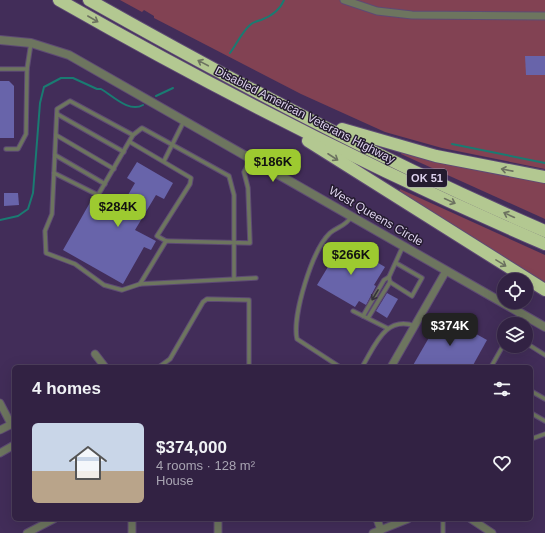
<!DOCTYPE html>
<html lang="en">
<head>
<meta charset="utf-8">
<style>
	:root { --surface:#322243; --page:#3a2a4a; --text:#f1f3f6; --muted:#a8a4b2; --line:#4d3f5c; --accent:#9dca30 }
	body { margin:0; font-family:Helvetica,sans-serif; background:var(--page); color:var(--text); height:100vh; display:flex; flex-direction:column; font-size:15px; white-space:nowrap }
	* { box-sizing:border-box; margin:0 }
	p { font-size:13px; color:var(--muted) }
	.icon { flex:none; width:22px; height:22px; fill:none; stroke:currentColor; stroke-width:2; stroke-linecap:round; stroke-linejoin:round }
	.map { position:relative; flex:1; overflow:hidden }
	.side { position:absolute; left:12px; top:365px; width:521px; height:156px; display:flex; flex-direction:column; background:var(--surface); border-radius:6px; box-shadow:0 4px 16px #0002,0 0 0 1px var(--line) }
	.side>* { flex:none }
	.tools { position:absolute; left:497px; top:273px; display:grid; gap:8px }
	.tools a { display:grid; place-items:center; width:36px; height:36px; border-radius:50%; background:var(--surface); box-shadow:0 4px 16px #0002,0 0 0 1px var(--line); font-size:20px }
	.price { position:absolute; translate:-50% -34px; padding:0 9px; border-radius:8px; background:var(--accent); color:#111; font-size:13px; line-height:26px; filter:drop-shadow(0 1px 2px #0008) }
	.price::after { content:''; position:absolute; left:50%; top:24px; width:12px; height:9px; margin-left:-6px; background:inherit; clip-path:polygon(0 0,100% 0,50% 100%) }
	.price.on { background:#222; color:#fff }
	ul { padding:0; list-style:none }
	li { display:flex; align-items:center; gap:12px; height:100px; padding:0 20px }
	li+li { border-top:1px solid var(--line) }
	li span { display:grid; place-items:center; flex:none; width:112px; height:80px; border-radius:6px; color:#555 }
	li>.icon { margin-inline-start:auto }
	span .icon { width:48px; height:48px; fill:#fffc; stroke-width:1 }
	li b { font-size:17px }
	h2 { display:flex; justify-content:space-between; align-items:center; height:48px; padding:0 20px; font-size:17px }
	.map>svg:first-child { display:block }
</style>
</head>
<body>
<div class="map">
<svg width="545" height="533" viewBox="0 0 545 533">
	<rect width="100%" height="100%" fill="#422d59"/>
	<!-- green -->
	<g fill="#824253">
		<polygon points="120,0 545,0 545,169 442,148 385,132 301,94 154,18 154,16 144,10 142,12"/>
		<polygon points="403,150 545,181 545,219 401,154"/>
		<polygon points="400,189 545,255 545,283 399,193"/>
	</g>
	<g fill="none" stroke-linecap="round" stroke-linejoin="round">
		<!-- stream -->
		<g stroke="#1a7b72" stroke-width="2">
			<path d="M230,53C237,44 241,33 250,25C253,22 257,21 261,20C272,16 280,10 284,0"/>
			<polyline points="156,96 173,88"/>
			<polyline points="452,144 545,163"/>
			<path d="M0,220L18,216L28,209L33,193L40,103L44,87L61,78H73L97,89H101C113,96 129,113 143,105"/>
		</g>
	</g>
	<!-- building -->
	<g fill="#6864aa">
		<polygon points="525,56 545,56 545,75 526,75"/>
		<polygon points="0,81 9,81 14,86 14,138 0,138"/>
		<polygon points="137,162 173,183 164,199 156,195 135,230 156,241 151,250 144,247 123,284 63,250 92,199 118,212 135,183 127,178"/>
		<polygon points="4,193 18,193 19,205 4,206"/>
		<polygon points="343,242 385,267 374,285 376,286 366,305 359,301 355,307 317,285"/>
		<polygon points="387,293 398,299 387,318 376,311"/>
		<polygon points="442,315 487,340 472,367 412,367"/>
	</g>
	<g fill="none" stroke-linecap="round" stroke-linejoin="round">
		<defs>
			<g id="service">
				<polyline points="0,69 27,69"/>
				<polyline points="57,114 124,152"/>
				<polyline points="56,135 114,169"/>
				<polyline points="133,135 70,101 57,109 52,214 45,231 46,253 75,264 104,285 122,290 140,284 256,278"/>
				<polyline points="130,142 191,178 190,184 157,236 166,241 140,284"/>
				<polyline points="6,149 18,149 26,134 27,69 31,43"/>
				<polyline points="55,155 105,184"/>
				<polyline points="164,161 184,121"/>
				<polyline points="54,173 98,195 133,135 142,128 229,176 234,195 234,279"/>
				<polyline points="166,241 250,243 248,188 244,172 251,159"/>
				<polyline points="390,282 412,296 422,278 396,263"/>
				<polyline points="353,311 387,328"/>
				<polyline points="363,316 384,280 389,277"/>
				<polyline points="368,318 390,282 389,277 403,246"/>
				<polyline points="515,324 520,313"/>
				<polyline points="526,343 545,355"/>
				<polyline points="159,367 170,359 203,302 207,299 249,300 249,367"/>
				<path d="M340,367L297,339C292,316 312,250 330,233C337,227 346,226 351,217"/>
				<path d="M362,367C375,346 385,315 415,326"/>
				<polyline points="491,367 504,344"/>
				<polyline points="531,391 545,399"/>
				<polyline points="531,413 545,421"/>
				<polyline points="531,439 545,434"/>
				<polyline points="443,519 443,533"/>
			</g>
			<g id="minor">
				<polyline points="344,0 377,11 412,15 545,16"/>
				<polyline points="95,354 105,367"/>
				<polyline points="391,367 446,271"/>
				<polyline points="0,403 11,424"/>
				<polyline points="0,430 14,423"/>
				<polyline points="0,453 14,445"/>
				<polyline points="377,519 381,530"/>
				<polyline points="471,519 492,533"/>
				<polyline points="27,533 54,519"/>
				<polyline points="132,533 132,519"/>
				<polyline points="218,533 218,519"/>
				<polyline points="373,533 408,519"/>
			</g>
			<polyline id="tertiary" points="0,40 31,43 69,55 545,327"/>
			<g id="motorway">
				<path d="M59,0C217,90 378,172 545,244"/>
				<path d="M89,0C238,84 389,164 545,231"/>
				<polyline points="342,129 436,156 545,177"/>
				<polyline points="308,141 545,290"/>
			</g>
		</defs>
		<!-- service casing -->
		<use href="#service" stroke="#5e4b74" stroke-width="5.5"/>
		<!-- minor casing -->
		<use href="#minor" stroke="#5e4b74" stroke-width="9"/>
		<!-- tertiary casing -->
		<use href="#tertiary" stroke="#5e4b74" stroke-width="10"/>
		<!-- motorway casing -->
		<use href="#motorway" stroke="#5e4b74" stroke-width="14"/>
		<!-- service -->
		<use href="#service" stroke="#6d755f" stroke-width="3.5"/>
		<!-- minor -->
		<use href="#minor" stroke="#6d755f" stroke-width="7"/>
		<!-- tertiary -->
		<use href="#tertiary" stroke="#6d755f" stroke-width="8"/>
		<!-- motorway -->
		<use href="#motorway" stroke="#b3c891" stroke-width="12"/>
	</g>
	<!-- one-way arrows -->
	<defs><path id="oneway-shaft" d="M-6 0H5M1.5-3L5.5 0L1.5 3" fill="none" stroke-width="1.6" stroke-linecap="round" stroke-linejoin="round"/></defs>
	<g stroke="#6c7260">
		<use href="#oneway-shaft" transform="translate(93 19) rotate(30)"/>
		<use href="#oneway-shaft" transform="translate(203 63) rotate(-152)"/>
		<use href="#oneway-shaft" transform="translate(333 157) rotate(33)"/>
		<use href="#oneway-shaft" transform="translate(507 170) rotate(-169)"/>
		<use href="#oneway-shaft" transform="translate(450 201) rotate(25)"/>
		<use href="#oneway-shaft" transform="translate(509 215) rotate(-155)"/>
		<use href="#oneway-shaft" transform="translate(501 263) rotate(32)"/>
	</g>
	<use stroke="#36323b" href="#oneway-shaft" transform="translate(375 295) rotate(121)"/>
	<g text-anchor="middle" stroke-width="3" stroke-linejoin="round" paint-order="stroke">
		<!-- shield labels -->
		<rect fill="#241b2f" stroke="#a69cb5" stroke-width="1" x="407" y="169" width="40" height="18" rx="3"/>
		<g font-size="11" font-weight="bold" fill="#ded3ee">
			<text x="427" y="182">OK 51</text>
		</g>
		<!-- street labels -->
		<g font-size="12" fill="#ded3ee" stroke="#241b2f">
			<text transform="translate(305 115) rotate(27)" y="4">Disabled American Veterans Highway</text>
			<text transform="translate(376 216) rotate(30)" y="4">West Queens Circle</text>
		</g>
	</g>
</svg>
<div class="tools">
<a><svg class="icon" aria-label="locate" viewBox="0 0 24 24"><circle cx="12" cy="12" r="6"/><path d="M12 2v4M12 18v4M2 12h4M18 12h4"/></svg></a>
<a><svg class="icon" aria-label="layers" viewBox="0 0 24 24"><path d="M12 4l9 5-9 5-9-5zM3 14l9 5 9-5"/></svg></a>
</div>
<b class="price" style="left:273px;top:183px">$186K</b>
<b class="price" style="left:118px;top:228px">$284K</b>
<b class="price" style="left:351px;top:276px">$266K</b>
<b class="price on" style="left:450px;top:347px">$374K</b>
<section class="side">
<h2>4 homes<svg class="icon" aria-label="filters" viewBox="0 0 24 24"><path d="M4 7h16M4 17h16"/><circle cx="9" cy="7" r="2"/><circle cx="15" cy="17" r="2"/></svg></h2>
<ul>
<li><span style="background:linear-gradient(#c9d6e8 60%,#b9a48a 0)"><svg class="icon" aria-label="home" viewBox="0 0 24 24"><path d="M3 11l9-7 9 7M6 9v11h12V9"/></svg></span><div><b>$374,000</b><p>4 rooms · 128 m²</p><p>House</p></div><svg class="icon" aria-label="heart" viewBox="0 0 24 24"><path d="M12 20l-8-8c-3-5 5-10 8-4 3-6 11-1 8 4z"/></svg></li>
</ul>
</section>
</div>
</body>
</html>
